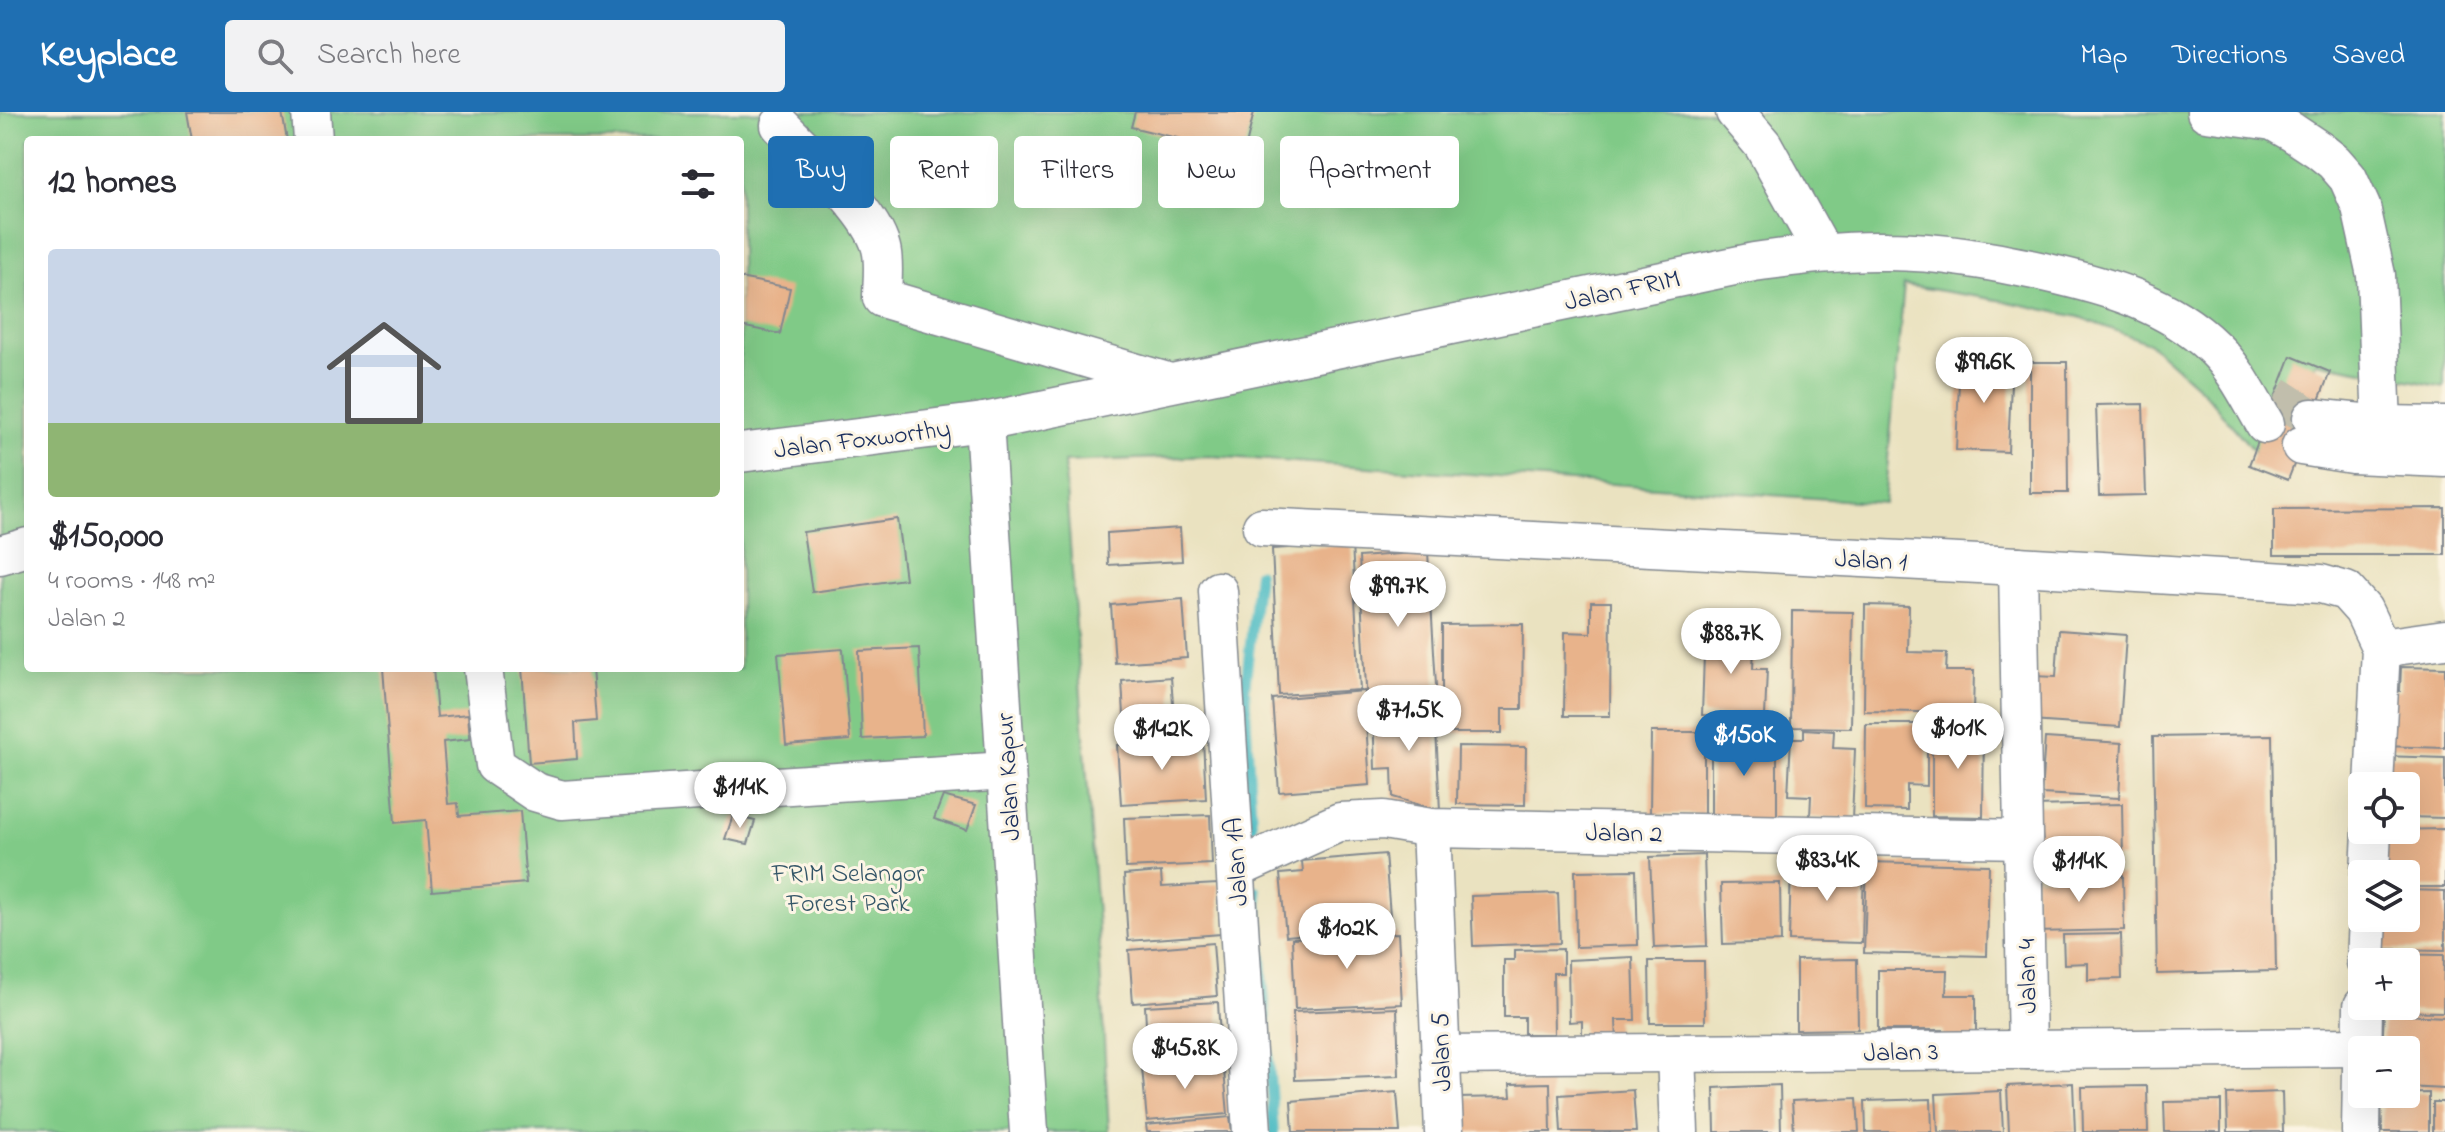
<!DOCTYPE html>
<html lang="en">
<head>
<meta charset="utf-8">
<style>
	:root { --surface:#fff; --page:#f2f2f3; --text:#2b2b33; --muted:#7c7c81; --accent:#1f6fb2 }
	body { margin:0; font-family:"Indie Flower",sans-serif; background:var(--page); color:var(--text); height:100vh; display:flex; flex-direction:column; font-size:30px; white-space:nowrap }
	* { box-sizing:border-box; margin:0 }
	p { font-size:26px; color:var(--muted) }
	.icon { flex:none; width:44px; height:44px; fill:none; stroke:currentColor; stroke-width:2; stroke-linecap:round; stroke-linejoin:round }
	.map { position:relative; flex:1; overflow:hidden }
	.sheet { position:absolute; left:24px; top:24px; width:720px; height:536px; display:flex; flex-direction:column; background:var(--surface); border-radius:8px; box-shadow:0 8px 32px #0002 }
	.sheet>* { flex:none }
	.hud { position:absolute; left:768px; top:24px; width:760px; height:72px; display:flex; gap:16px }
	.buttons { position:absolute; left:2348px; top:660px; display:grid; gap:16px }
	.buttons a { display:grid; place-items:center; width:72px; height:72px; border-radius:8px; background:var(--surface); box-shadow:0 8px 32px #0002; font-size:40px }
	.price { position:absolute; translate:-50% -68px; padding:0 18px; border-radius:28px; background:#fff; color:#222; font-size:26px; line-height:52px; filter:drop-shadow(0 2px 4px #0008) }
	.price::after { content:''; position:absolute; left:50%; top:48px; width:24px; height:18px; margin-left:-12px; background:inherit; clip-path:polygon(0 0,100% 0,50% 100%) }
	.price.current { background:var(--accent); color:#fff }
	ul { padding:0; list-style:none }
	li { display:grid; align-content:center; gap:16px; height:424px; padding:0 24px }
	li span { display:grid; place-items:center; height:248px; border-radius:8px; color:#555 }
	li>.icon { margin-inline-start:auto }
	span .icon { width:144px; height:144px; fill:#fffc; stroke-width:1 }
	li b { font-size:34px }
	h2 { display:flex; justify-content:space-between; align-items:center; height:96px; padding:0 24px; font-size:34px }
	.tag { padding:0 28px; border-radius:8px; background:var(--surface); box-shadow:0 8px 32px #0002; font-size:28px; line-height:72px }
	.tag.current { background:var(--accent); color:#fff }
	header { display:flex; align-items:center; gap:48px; box-sizing:border-box; height:112px; padding:0 40px; background:var(--accent); color:#fff }
	header strong { font-size:38px }
	nav { display:flex; gap:44px; margin-inline-start:auto; font-size:28px }
	.search { width:560px; height:72px; background:var(--page); display:flex; align-items:center; gap:20px; box-sizing:border-box; padding:0 28px; border-radius:8px; color:var(--muted); font-size:30px }
	.map>svg:first-child { display:block }
</style>
</head>
<body>
<header>
<strong>Keyplace</strong>
<div class="search"><svg class="icon" aria-label="search" viewBox="0 0 24 24"><circle cx="10" cy="10" r="6"/><path d="M15 15l6 6"/></svg>Search here</div>
<nav><a>Map</a><a>Directions</a><a>Saved</a></nav>
</header>
<div class="map">
<svg width="2445" height="1020" viewBox="0 0 2445 1020">
	<rect width="100%" height="100%" fill="#fcf5e5"/>
	<filter id="ink" filterUnits="userSpaceOnUse"><feTurbulence type="fractalNoise" baseFrequency=".0125" numOctaves="2"/><feDisplacementMap in="SourceGraphic" scale="16" xChannelSelector="R" yChannelSelector="G"/><feConvolveMatrix kernelMatrix="1 2 1 2 8 2 1 2 1" color-interpolation-filters="sRGB"/></filter>
	<filter id="wash" filterUnits="userSpaceOnUse"><feTurbulence type="fractalNoise" baseFrequency=".006" numOctaves="4" result="noise"/><feDisplacementMap in="SourceGraphic" scale="32" xChannelSelector="R" yChannelSelector="G"/><feGaussianBlur stdDeviation="1.8" result="paint"/><feColorMatrix in="noise" values="0 0 0 0 0 0 0 0 0 0 0 0 0 0 0 0 0 1.4 0 .05"/><feComposite in="paint" operator="in"/></filter>
	<g filter="url(#wash)">
		<rect width="100%" height="100%" fill="#eae2c0"/>
		<!-- green -->
		<path fill="#80ca87" stroke="#4e7c72" stroke-width="2" fill-rule="evenodd" d="M0,0H2445L2444,275L2316,250L2271,359L2201,277L2149,231L2079,205L2004,189L1904,173L1884,391L1210,344L1064,350L1098,816L1109,1020H0ZM28,28H740V556H28Z"/>
		<g fill="none" stroke-linecap="round" stroke-linejoin="round">
			<!-- stream -->
			<g stroke="#4dbcc4" stroke-width="10">
				<polyline points="1252,714 1245,576 1258,461"/>
				<polyline points="1257,779 1274,1020"/>
			</g>
		</g>
		<g id="blocks">
			<!-- building -->
			<g fill="#e8b38b">
				<polygon points="187,0 282,0 287,28 192,28"/>
				<polygon points="1135,0 1254,0 1244,42 1131,15"/>
				<polygon points="740,166 790,176 780,222 740,214"/>
				<polygon points="2291,244 2330,260 2288,368 2249,353"/>
				<polygon points="1960,247 2012,248 2008,340 1956,338"/>
				<polygon points="2030,250 2067,250 2068,381 2030,381"/>
				<polygon points="2143,292 2146,383 2099,384 2096,293"/>
				<polygon points="2445,396 2445,443 2274,443 2274,397"/>
				<polygon points="897,407 905,467 812,480 803,420"/>
				<polygon points="1180,416 1182,449 1108,453 1107,421"/>
				<polygon points="1352,432 1360,578 1279,583 1272,437"/>
				<polygon points="1428,440 1437,590 1367,594 1359,445"/>
				<polygon points="1183,487 1187,546 1115,551 1111,493"/>
				<polygon points="1591,490 1611,490 1610,604 1564,604 1565,520 1591,521"/>
				<polygon points="1865,493 1909,494 1908,540 1947,541 1946,559 1974,559 1973,601 1864,599"/>
				<polygon points="1792,499 1853,500 1851,616 1791,615"/>
				<polygon points="1523,512 1522,597 1502,597 1502,621 1442,621 1442,513"/>
				<polygon points="1705,512 1737,513 1736,535 1754,535 1753,557 1767,557 1765,605 1702,603"/>
				<polygon points="2059,518 2126,523 2120,615 2031,609 2034,564 2056,565"/>
				<polygon points="919,536 923,624 862,627 859,539"/>
				<polygon points="843,537 850,628 786,633 778,542"/>
				<polygon points="2401,555 2445,556 2445,636 2382,634 2384,579 2400,579"/>
				<polygon points="383,556 433,556 437,605 468,602 470,627 443,630 448,692 458,691 459,704 520,699 526,771 432,779 426,708 395,711"/>
				<polygon points="522,556 592,556 596,609 575,611 577,647 529,651"/>
				<polygon points="1171,565 1175,616 1125,620 1122,569"/>
				<polygon points="1364,579 1370,673 1279,680 1272,587"/>
				<polygon points="1435,596 1440,699 1393,685 1392,656 1375,657 1373,598"/>
				<polygon points="1866,612 1927,612 1927,674 1907,673 1907,698 1865,697"/>
				<polygon points="1932,613 1984,614 1983,705 1932,704"/>
				<rect x="1711" y="617" width="66" height="98"/>
				<polygon points="1804,617 1834,619 1833,636 1855,637 1852,707 1810,705 1811,684 1788,683 1791,626 1804,626"/>
				<polygon points="1651,620 1704,620 1704,702 1650,702"/>
				<polygon points="2272,623 2276,859 2157,862 2153,625"/>
				<polygon points="2045,626 2122,631 2119,686 2041,682"/>
				<polygon points="1203,627 1206,687 1121,692 1117,633"/>
				<polygon points="1458,634 1526,635 1525,693 1457,692"/>
				<polygon points="2383,644 2445,646 2445,706 2406,705 2406,674 2382,674"/>
				<polygon points="943,684 976,693 967,718 934,707"/>
				<polygon points="2122,692 2123,746 2031,747 2031,694"/>
				<polygon points="1210,703 1212,752 1126,756 1124,706"/>
				<polygon points="733,704 755,709 748,732 725,727"/>
				<polygon points="2445,717 2445,775 2406,775 2406,762 2386,762 2386,718"/>
				<polygon points="1385,742 1391,815 1286,824 1280,762 1303,760 1302,749"/>
				<polygon points="1704,743 1707,834 1654,836 1650,745"/>
				<polygon points="1867,750 1989,753 1987,844 1864,841"/>
				<polygon points="1791,752 1864,753 1862,831 1789,829"/>
				<polygon points="1636,758 1638,833 1576,835 1575,759"/>
				<polygon points="1161,760 1162,775 1218,772 1221,822 1128,829 1124,763"/>
				<polygon points="2123,763 2124,818 2035,820 2035,765"/>
				<polygon points="1780,771 1781,830 1723,832 1721,772"/>
				<polygon points="2406,778 2445,779 2445,838 2382,837 2383,806 2406,806"/>
				<polygon points="1558,781 1560,831 1473,834 1471,784"/>
				<polygon points="1398,821 1402,892 1295,897 1292,826"/>
				<polygon points="2121,822 2122,867 2088,868 2088,851 2064,852 2063,823"/>
				<polygon points="1213,831 1217,884 1133,891 1129,838"/>
				<polygon points="1563,837 1563,861 1553,861 1554,922 1524,922 1524,905 1504,905 1504,848 1514,848 1514,838"/>
				<polygon points="2386,842 2444,843 2443,900 2384,899 2384,894 2406,894 2406,850 2386,850"/>
				<polygon points="1633,845 1635,908 1616,908 1617,930 1582,931 1582,909 1569,910 1568,848"/>
				<polygon points="1857,847 1858,917 1796,918 1796,848"/>
				<polygon points="1649,849 1704,849 1705,911 1650,911"/>
				<polygon points="1878,858 1947,858 1946,883 1976,883 1976,926 1943,925 1943,918 1878,918"/>
				<polygon points="1218,890 1221,944 1148,949 1145,894"/>
				<polygon points="1397,896 1399,964 1295,968 1293,900"/>
				<polygon points="2384,902 2445,905 2445,977 2406,975 2406,938 2382,938"/>
				<polygon points="1223,948 1228,1002 1147,1009 1142,956"/>
				<polygon points="1550,971 1551,1020 1458,1020 1457,986 1511,985 1510,972"/>
				<polygon points="2073,971 2075,1020 2009,1020 2007,974"/>
				<polygon points="1780,973 1781,1020 1715,1020 1714,976"/>
				<polygon points="2147,974 2148,1020 2083,1020 2082,975"/>
				<polygon points="1633,978 1636,1020 1561,1020 1559,983"/>
				<polygon points="2001,979 2003,1020 1938,1020 1936,982"/>
				<polygon points="1397,980 1400,1020 1293,1020 1291,989"/>
				<polygon points="2282,980 2283,1020 2228,1020 2227,982"/>
				<polygon points="2429,981 2429,1020 2382,1020 2381,982"/>
				<polygon points="1857,986 1859,1020 1794,1020 1792,989"/>
				<polygon points="1931,987 1932,1020 1866,1020 1865,989"/>
				<polygon points="2221,989 2221,1020 2165,1020 2164,990"/>
				<rect x="2433" y="990" width="12" height="30"/>
				<polygon points="1230,1005 1232,1020 1147,1020 1146,1013"/>
			</g>
		</g>
	</g>
	<g filter="url(#ink)">
		<use href="#blocks" fill-opacity="0" stroke="#82888f" stroke-width="2"/>
		<g fill="none" stroke-linecap="round" stroke-linejoin="round">
			<!-- minor-tunnel -->
			<polyline stroke="#c1beac" stroke-width="38" stroke-dasharray="38 19" stroke-linecap="butt" points="2276,283 2312,306"/>
			<defs>
				<g id="minor">
					<polyline points="311,0 313,28"/>
					<polyline points="1735,0 1763,33 1823,141"/>
					<polyline points="2206,0 2273,9 2292,20 2319,38 2334,50 2348,66 2361,95 2376,163 2382,313"/>
					<path d="M780,13C808,42 872,99 881,136C885,151 882,171 882,186L1164,269"/>
					<polyline points="2312,306 2382,313 2445,314"/>
					<polyline points="984,310 1029,1020"/>
					<polyline points="2301,334 2352,342 2445,346"/>
					<path d="M740,341L984,310L1754,150C1798,144 1842,138 1887,139C1940,139 1992,149 2044,160C2106,174 2168,191 2214,236C2236,257 2250,287 2265,312"/>
					<polyline points="1262,415 2018,454 2321,472 2346,479 2363,498 2381,536 2374,674"/>
					<polyline points="0,443 28,435"/>
					<polyline points="2018,454 2027,938"/>
					<polyline points="1218,479 1252,1020"/>
					<polyline points="2381,536 2445,527"/>
					<polyline points="483,556 495,653 535,680 562,688 1006,659"/>
					<polyline points="1431,716 1444,1020"/>
					<polyline points="1236,757 1340,710 1384,708 1431,716 2023,727"/>
					<polyline points="2370,762 2372,718"/>
					<polyline points="2366,850 2368,806"/>
					<polyline points="1676,941 1679,1020"/>
					<polyline points="1440,943 2361,935"/>
					<polyline points="2361,1020 2363,894"/>
				</g>
			</defs>
			<!-- minor casing -->
			<use href="#minor" stroke="#82888f" stroke-width="41"/>
			<!-- minor -->
			<use href="#minor" stroke="#fff" stroke-width="38"/>
		</g>
	</g>
	<g text-anchor="middle" stroke-width="6" stroke-linejoin="round" paint-order="stroke">
		<!-- street labels -->
		<g font-size="26" fill="#1b2f5e" stroke="#fcf5e5">
			<text transform="translate(1622 177) rotate(-12)" y="9">Jalan FRIM</text>
			<text transform="translate(862 326) rotate(-7)" y="9">Jalan Foxworthy</text>
			<text transform="translate(1871 447) rotate(3)" y="9">Jalan 1</text>
			<text transform="translate(1007 665) rotate(-93)" y="9">Jalan Kapur</text>
			<text transform="translate(1624 720) rotate(1)" y="9">Jalan 2</text>
			<text transform="translate(1235 750) rotate(-94)" y="9">Jalan 1A</text>
			<text transform="translate(2026 864) rotate(-91)" y="9">Jalan 4</text>
			<text transform="translate(1901 939) rotate(-1)" y="9">Jalan 3</text>
			<text transform="translate(1440 940) rotate(-92)" y="9">Jalan 5</text>
		</g>
		<!-- park labels -->
		<g font-size="26" fill="#345668" stroke="#fcf5e5">
			<text x="848" y="769">FRIM Selangor<tspan x="848" dy="30">Forest Park</tspan></text>
		</g>
	</g>
</svg>
<div class="buttons">
<a><svg class="icon" aria-label="locate" viewBox="0 0 24 24"><circle cx="12" cy="12" r="6"/><path d="M12 2v4M12 18v4M2 12h4M18 12h4"/></svg></a>
<a><svg class="icon" aria-label="layers" viewBox="0 0 24 24"><path d="M12 4l9 5-9 5-9-5zM3 14l9 5 9-5"/></svg></a>
<a>+</a>
<a>−</a>
</div>
<b class="price" style="left:1984px;top:293px">$99.6K</b>
<b class="price" style="left:1398px;top:517px">$99.7K</b>
<b class="price" style="left:1731px;top:564px">$88.7K</b>
<b class="price" style="left:1409px;top:641px">$71.5K</b>
<b class="price" style="left:1958px;top:659px">$101K</b>
<b class="price" style="left:1162px;top:660px">$142K</b>
<b class="price current" style="left:1744px;top:666px">$150K</b>
<b class="price" style="left:740px;top:718px">$114K</b>
<b class="price" style="left:1827px;top:791px">$83.4K</b>
<b class="price" style="left:2079px;top:792px">$114K</b>
<b class="price" style="left:1347px;top:859px">$102K</b>
<b class="price" style="left:1185px;top:979px">$45.8K</b>
<div class="hud">
<a class="tag current">Buy</a>
<a class="tag">Rent</a>
<a class="tag">Filters</a>
<a class="tag">New</a>
<a class="tag">Apartment</a>
</div>
<section class="sheet">
<h2>12 homes<svg class="icon" aria-label="filters" viewBox="0 0 24 24"><path d="M4 7h16M4 17h16"/><circle cx="9" cy="7" r="2"/><circle cx="15" cy="17" r="2"/></svg></h2>
<ul>
<li><span style="background:linear-gradient(#c9d6e8 70%,#8fb573 0)"><svg class="icon" aria-label="home" viewBox="0 0 24 24"><path d="M3 11l9-7 9 7M6 9v11h12V9"/></svg></span><div><b>$150,000</b><p>4 rooms · 148 m²</p><p>Jalan 2</p></div></li>
</ul>
</section>
</div>
</body>
</html>
